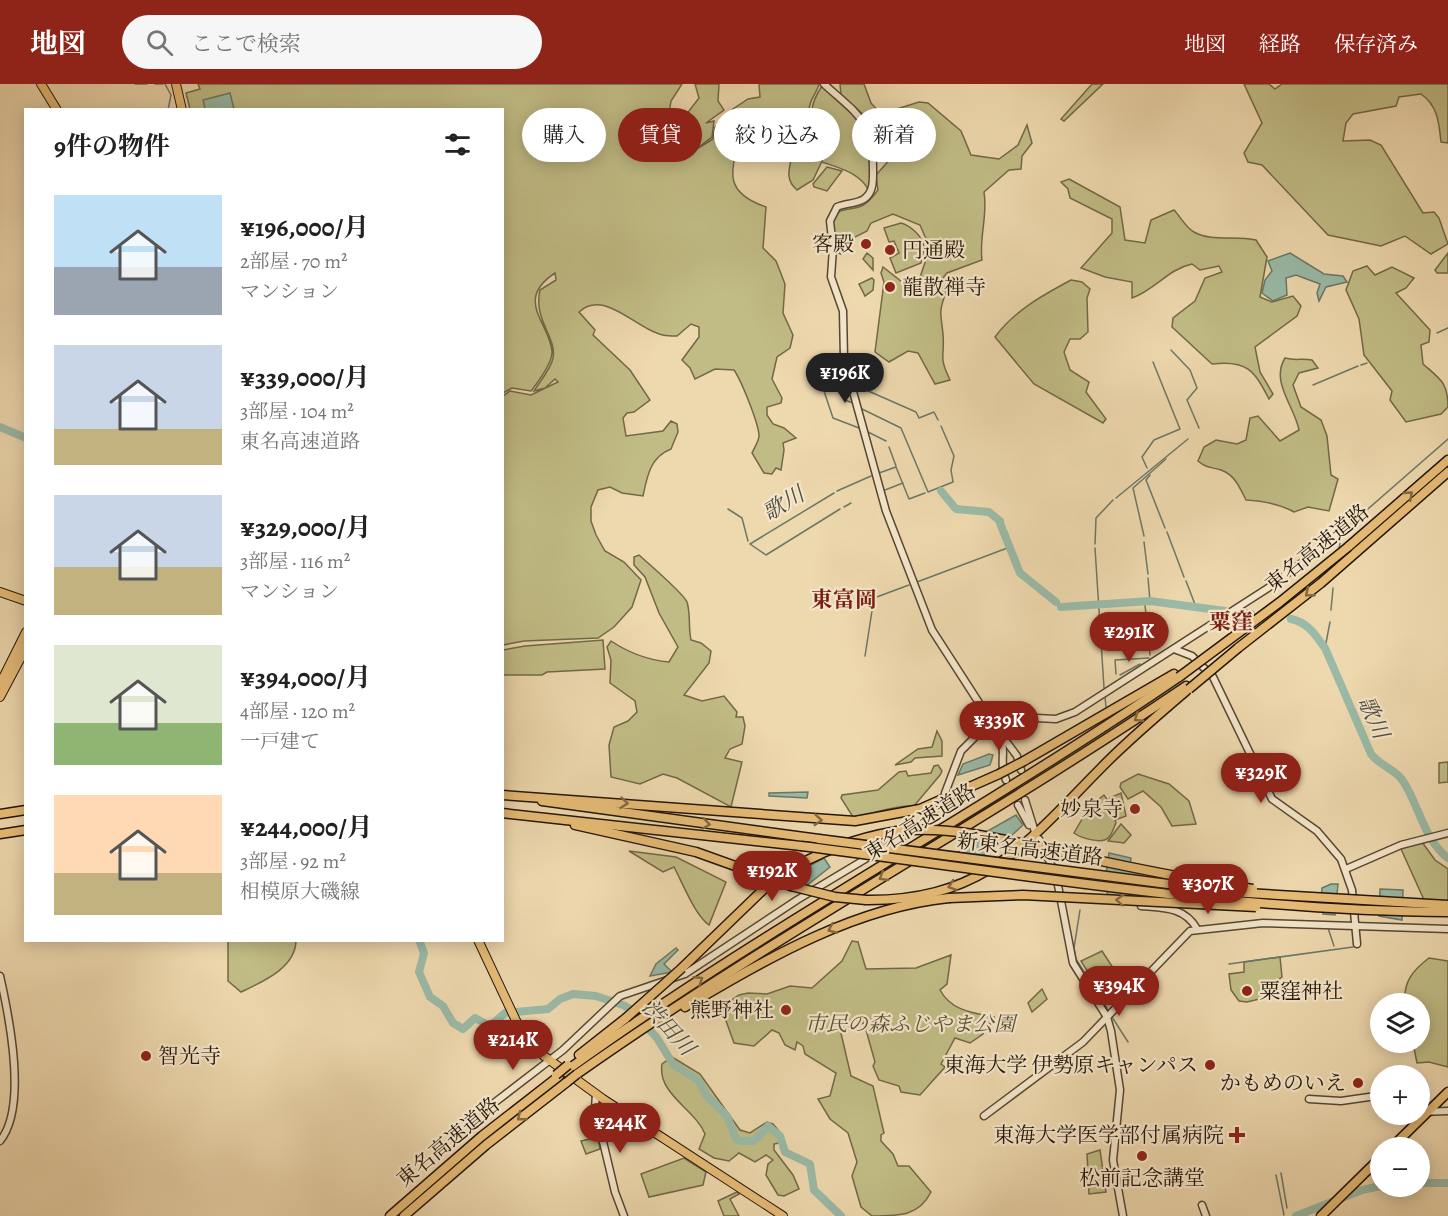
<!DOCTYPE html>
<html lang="ja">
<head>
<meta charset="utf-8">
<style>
	:root { --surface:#fff; --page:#f6f6f6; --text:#222; --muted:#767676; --accent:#8f2418 }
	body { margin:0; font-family:Alegreya,"Noto Serif JP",serif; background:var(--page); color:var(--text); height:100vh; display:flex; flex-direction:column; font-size:22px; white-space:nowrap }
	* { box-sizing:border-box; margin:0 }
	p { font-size:20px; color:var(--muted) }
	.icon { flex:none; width:33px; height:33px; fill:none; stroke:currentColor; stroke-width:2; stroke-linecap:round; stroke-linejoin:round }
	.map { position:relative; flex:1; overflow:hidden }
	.panel { position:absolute; left:24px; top:24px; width:480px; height:834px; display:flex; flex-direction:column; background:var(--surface); border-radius:0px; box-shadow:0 3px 15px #0003 }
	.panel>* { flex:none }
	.top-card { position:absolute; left:522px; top:24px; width:570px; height:54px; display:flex; gap:12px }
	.controls { position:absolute; left:1370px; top:909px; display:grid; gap:12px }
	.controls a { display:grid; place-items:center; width:60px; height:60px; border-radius:50%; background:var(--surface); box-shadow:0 3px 15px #0003; font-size:30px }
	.price { position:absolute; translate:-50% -51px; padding:0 14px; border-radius:21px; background:var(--accent); color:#fff; font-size:20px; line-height:39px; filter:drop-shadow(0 2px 3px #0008) }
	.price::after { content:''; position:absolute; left:50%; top:36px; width:18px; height:14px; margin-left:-9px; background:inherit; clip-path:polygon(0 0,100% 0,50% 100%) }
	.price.active { background:#222; color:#fff }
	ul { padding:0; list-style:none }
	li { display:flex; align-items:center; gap:18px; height:150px; padding:0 30px }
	li span { display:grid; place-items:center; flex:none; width:168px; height:120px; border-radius:0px; color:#555 }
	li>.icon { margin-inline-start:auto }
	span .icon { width:72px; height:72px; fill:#fffc; stroke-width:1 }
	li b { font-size:26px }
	h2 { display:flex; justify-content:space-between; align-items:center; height:72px; padding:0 30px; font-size:26px }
	.pill { padding:0 21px; border-radius:27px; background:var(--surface); box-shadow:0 3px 15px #0003; font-size:21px; line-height:54px }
	.pill.active { background:var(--accent); color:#fff }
	header { display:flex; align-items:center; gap:36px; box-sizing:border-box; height:84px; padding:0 30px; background:var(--accent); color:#fff }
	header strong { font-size:28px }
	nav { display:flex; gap:33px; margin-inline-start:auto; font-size:21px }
	.search { width:420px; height:54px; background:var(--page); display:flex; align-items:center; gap:15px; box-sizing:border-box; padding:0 21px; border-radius:33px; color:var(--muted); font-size:22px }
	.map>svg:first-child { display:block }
</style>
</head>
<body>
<header>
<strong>地図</strong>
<div class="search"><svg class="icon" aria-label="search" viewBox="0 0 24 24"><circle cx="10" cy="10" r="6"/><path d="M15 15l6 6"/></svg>ここで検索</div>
<nav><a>地図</a><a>経路</a><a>保存済み</a></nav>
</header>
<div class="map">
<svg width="1448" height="1132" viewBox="0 0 1448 1132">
	<rect width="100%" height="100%" fill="#eed8ae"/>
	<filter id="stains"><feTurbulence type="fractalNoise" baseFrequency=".00333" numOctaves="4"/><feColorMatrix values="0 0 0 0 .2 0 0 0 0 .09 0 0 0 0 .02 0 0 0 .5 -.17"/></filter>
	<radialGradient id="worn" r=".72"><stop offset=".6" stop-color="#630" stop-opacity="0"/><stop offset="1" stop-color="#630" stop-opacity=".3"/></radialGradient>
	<!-- green -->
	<g fill="#c1bc85" stroke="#726847" stroke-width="1.5">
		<path d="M198,0H682L671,17L668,34L675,37L689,27L699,14L695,0H719L718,17L724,26L706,39L714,37L712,53L692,68L713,55L715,43L733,25L748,15L760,13L759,0H819C818,7 809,16 809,26C808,37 821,59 823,73C825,39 798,38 822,2C861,36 880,52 869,107C860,89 840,84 822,78L823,75L813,96L797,106C779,91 797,73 793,54L767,38L742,47C732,85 720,107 766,123L763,164L776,177L785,200L783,229L793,251L790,264L777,273L772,295L782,314L781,319L767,323V331L773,340L784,344L796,354L783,359L784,366L781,386L776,384L772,390L764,389L752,369C754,364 759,357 759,352C759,340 741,296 734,286L715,285L695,295L690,284L682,276L699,253V243L691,240L677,252C673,252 667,252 663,251C638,247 605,204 579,228L595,246L593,251L630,286L650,316L634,328L627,329L623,334L626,352L663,347L671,337L677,340L678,348L671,365C650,373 647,393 643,412L622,409L610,403L598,406L591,423V437L596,451L605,467L624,478L641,496L632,523L614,543L598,554L524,557L503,561V312L510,307L531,311L558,298L555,295L545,304L534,307C540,297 551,285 553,274C557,253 533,236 540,206L556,196L555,189C514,216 549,238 552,267C553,279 538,298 531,307L512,304L503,309L502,26L190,25L186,9L200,5Z"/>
		<path d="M840,0H864L871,19L881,30L919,18L928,19L961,47L971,71L999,75L1018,61L1027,41L1032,59L1022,72L1021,85L1009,86L984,108C988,131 979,153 982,176L947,189L939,199L946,208C938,230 941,229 943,250C945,274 938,271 950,296L935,300L918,269L908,267L889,278L875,268L884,198L881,189L883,183L911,205L918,199L930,164L920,141L893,130L871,139L867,147L855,153L841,170L836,168L833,136C840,122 847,127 859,123C867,121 873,113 878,106L876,91L892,73L885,55L876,51L867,34L841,11Z"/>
		<polygon points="1092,0 1103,0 1064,37 1061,35"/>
		<path d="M1244,0H1269L1275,5L1282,0H1448V59L1441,58C1439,39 1438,22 1421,10L1399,13L1396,22L1353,30L1346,39L1343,57L1370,56L1381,61L1423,129L1434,128L1439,134L1448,160L1431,170L1405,152L1381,162L1328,151L1262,81L1248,78L1244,69L1262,39Z"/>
		<polygon points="827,83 842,87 827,107 814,103 813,100"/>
		<path d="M1069,95L1120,123L1125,156L1145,159L1151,136L1174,126C1180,132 1186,144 1194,148C1211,158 1237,151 1256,156L1267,173L1260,213L1272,218L1293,212L1301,222L1297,232L1255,263L1260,288L1273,310L1269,315C1254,286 1247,276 1212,280L1172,243L1173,234L1195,217L1205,194L1222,188L1219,182L1200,186L1192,180C1168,185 1155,206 1132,214V198L1105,193L1081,184L1112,149V135L1070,114L1068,105L1061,98Z"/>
		<path d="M901,139C908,141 924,151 924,165C923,171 921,173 921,179L896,189L890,174L899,169L894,157L889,158L884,144Z"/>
		<polygon points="867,169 873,174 873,186 863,175"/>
		<polygon points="1448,169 1448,189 1437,189 1435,186"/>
		<path d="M1367,182L1375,191L1392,183L1414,194L1406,204L1396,209L1430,246L1429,258L1421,261L1423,280C1440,295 1448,298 1448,323L1441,330L1406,338L1390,316L1392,307L1364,271L1359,235L1346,206L1353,187Z"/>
		<polygon points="872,194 874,196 873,206 865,212 859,200"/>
		<path d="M1071,196L1082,198L1090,205L1087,214L1088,248L1080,255H1070L1064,268L1070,286L1089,298L1086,308L1106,335L1103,339L1034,300L995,253C1014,227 1043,211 1071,196Z"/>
		<path d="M1285,274C1295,277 1302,274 1312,276L1318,284L1299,289L1293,301L1301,323L1321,336L1327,352L1331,391L1338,395L1329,427L1308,423L1294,428C1280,420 1263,417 1246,416C1240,404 1235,391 1221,386C1211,383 1206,384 1198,377L1204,363L1216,356L1237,360L1246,356L1250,334L1258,332L1280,357L1299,346C1295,323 1270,298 1285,274Z"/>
		<path d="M639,471C648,479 684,510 687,518C691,531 688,543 691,556L701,559L711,567L709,579L684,611L702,617L724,612L737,628L736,633H743L745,642L742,660L730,665L725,674L742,678L731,723L677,694L663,690L640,700L611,693L609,661L614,643L628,637L637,628L635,617L610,599L611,576L607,563L611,557C629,569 648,576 669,578L678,563L659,529L645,493L634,481V473Z"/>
		<polygon points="603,556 605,585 547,588 542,591 503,591 503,566 525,562"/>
		<polygon points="937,647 942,657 942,672 915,674 911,678 895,681 918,665 932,663"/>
		<polygon points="1448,678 1448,698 1439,699 1439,679"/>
		<path d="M938,681L942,687L940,691L914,722C892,721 875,730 853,733L841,714L842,711L878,706L899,688L906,687L908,692L931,689L934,682Z"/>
		<polygon points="1138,690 1169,700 1189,717 1196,740 1172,742 1161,723 1143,707 1128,715 1120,703 1121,699"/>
		<path d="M1121,709L1126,732L1115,736L1116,739C1114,743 1112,750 1109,753C1103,761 1081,754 1074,749L1089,723L1104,711L1111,721L1110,714Z"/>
		<polygon points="1121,740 1131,751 1124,759 1108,757"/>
		<polygon points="1422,758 1435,776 1448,785 1448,819 1425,818 1401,765"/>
		<path d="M629,767L676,773L726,798L709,841C695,831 683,800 674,783L663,788Z"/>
		<path d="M228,857L296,856C296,884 262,898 241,908L228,897Z"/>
		<path d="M852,857L858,858L866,885L916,884L951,871L947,900L940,906C951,927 974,929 994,933L991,940L984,939L983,950L970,959L955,954L941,980L945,983L920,1011L901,1008L899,1002L879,996L873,982L875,978L864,939L840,945L851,992L873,1002L884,1049L881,1051V1057L893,1070L898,1082H909L931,1108C919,1132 900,1132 872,1132L861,1123L852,1092L857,1078L848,1049L830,1035L818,1015L830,1012L836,989L805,970L803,962L797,958L795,966L785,961L779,949L772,946L754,962L734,959L721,923L739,911L748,909L767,910L790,902L812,904L842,877Z"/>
		<polygon points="1102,867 1119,893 1099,906 1081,877"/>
		<polygon points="1280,873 1282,893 1270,902 1268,913 1247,918 1239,917 1231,906 1229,890 1244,888 1244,878"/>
		<path d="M1429,874L1448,877V983L1429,978L1417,979L1413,959L1419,958V920L1405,919C1403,898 1413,886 1429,874Z"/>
		<polygon points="1042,905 1047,915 1032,928 1028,919"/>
		<path d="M672,973L700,990L740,1046L750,1049L767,1038L773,1040L782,1051L779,1059L774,1060V1066L793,1091L799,1105L784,1112L778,1111L766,1091L768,1080L773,1076L766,1071L755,1078L739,1069L729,1077L714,1074L699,1065L705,1050C695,1025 657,1010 662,980Z"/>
		<polygon points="598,1053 600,1065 586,1070 581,1057"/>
		<polygon points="1100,1066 1106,1108 1089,1110 1087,1070"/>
		<polygon points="684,1074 706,1088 703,1101 649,1113 641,1090"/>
		<polygon points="737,1108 739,1110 730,1115 739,1132 724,1132 718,1117"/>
	</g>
	<!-- water -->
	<g fill="#9abaa7" stroke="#6a7868" stroke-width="1.5">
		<polygon points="230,9 234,25 205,25 203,16"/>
		<polygon points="1290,169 1324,190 1343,192 1347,198 1326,203 1319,217 1317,209 1320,200 1296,191 1286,194 1287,211 1273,217 1262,209 1265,196 1272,187 1268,177"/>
		<polygon points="989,670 993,671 990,681 958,691 963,680"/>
		<polygon points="808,708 807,714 769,712 769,709"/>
		<polygon points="1016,731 1023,741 1011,752 1006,751 1005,756 988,765 987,769 979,773 957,770 968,758"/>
		<polygon points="1109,769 1131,774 1129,787 1140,790 1137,813 1107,811 1109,798 1105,797"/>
		<polygon points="824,774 830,783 806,802 796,789"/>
		<polygon points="1331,800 1338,800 1335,831 1323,830 1323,819 1321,818 1322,804"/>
		<polygon points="1380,805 1403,806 1402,836 1379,832"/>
		<polygon points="676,864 678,866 664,880 672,888 650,892 656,880"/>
	</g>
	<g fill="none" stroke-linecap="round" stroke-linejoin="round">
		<!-- stream -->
		<g stroke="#6a7868" stroke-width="1.5">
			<polyline points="135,0 147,0"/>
			<polyline points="155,0 163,0"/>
			<polyline points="165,0 171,11 168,26"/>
			<polyline points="828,150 828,133"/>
			<polyline points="1437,249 1448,244"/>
			<polyline points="841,251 842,281"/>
			<polyline points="1171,266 1190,286 1197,304 1187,316 1199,344"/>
			<polyline points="1361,281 1367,279"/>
			<polyline points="843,286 852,314"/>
			<polyline points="820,295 833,334 859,344"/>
			<polyline points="1313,301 1358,282"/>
			<polyline points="857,302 916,328 919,334 934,328 938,336"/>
			<polyline points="845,316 853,319"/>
			<polyline points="862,325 901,344 928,408 953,398 951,386 954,372 941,342"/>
			<polyline points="868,348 886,357"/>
			<polyline points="889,363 896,382"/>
			<polyline points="1147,384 1142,373 1154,356 1180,345 1153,278"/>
			<polyline points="879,389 896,383 909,415 925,409"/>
			<polyline points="1150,391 1146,396 1165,444"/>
			<polyline points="885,406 903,399"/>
			<polyline points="837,407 871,392"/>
			<polyline points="834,409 750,460 766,471 840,425"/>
			<polyline points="1116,414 1188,355"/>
			<polyline points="844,423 851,419"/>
			<polyline points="728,425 742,434 748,457"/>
			<polyline points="1345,445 1448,355"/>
			<polyline points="1167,448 1184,493"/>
			<polyline points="1144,452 1133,404 1166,375"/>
			<polyline points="1144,458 1148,490"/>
			<polyline points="1095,460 1096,434 1113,416"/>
			<polyline points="1095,464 1104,604"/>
			<polyline points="1339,465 1341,452"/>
			<polyline points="1148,494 1150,517"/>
			<polyline points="1186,497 1196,523"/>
			<polyline points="917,498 1010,463"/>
			<polyline points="1145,521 1150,571"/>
			<polyline points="1331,526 1333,504"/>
			<polyline points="1325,564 1330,538"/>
			<polyline points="865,572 874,514 909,501"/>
			<polyline points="1116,590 1115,576 1149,574"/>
			<polyline points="1120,591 1140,580"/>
			<polyline points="1105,613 1106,623"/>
			<polyline points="1080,826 1074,864 1076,875 1108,926"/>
			<polyline points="1328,844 1334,862"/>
			<polyline points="1229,880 1353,863"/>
			<polyline points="1112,933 1128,958"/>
			<polyline points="1281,1089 1287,1124"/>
			<polyline points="1276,1091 1284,1131"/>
		</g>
		<!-- river -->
		<g stroke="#9abaa7" stroke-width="8">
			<polyline points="0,343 26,354"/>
			<polyline points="941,407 956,425 989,428 1000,437"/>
			<polyline points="1000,439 1020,489 1056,518"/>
			<polyline points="1061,523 1150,517 1225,527"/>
			<polyline points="1238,528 1251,530"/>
			<path d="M1291,535C1309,539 1315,551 1325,564L1371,670C1380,682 1395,685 1403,697C1419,721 1424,756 1448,774"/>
			<polyline points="419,856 424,869 419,888 430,913 443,922 453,939 463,945 475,934 490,942 505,929 548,925 560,915 573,910 596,912 623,921 630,925 657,954 673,980 699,997 706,1011 727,1032 736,1055 740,1057 754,1057 768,1042 780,1052 785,1068 810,1080 814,1106 841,1132"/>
			<polyline points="1419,1099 1448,1099"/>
			<polyline points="1296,1132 1362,1106 1381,1102"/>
		</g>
		<defs>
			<g id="minor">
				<path d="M824,0C858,31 873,36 873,85C873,96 874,108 864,115C856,120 846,119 837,123L830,137L833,164L831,193L843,227L844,275L886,427L932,546L1001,653C1006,668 999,681 1006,696"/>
				<polyline points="1174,565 1192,572 1213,593 1272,715 1317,747 1341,775 1352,806 1357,860"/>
				<polyline points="1002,652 1017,672 1021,686"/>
				<polyline points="945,709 961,667 979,649 1016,633 1056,635 1075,628 1268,504 1344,447"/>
				<polyline points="1025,716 1035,748"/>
				<polyline points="1018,721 1029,741"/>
				<polyline points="1039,755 1056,791 1073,879 1107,933 1111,947 1120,1006 1113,1076 1123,1132"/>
				<polyline points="1346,785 1401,761 1448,749"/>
				<path d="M1141,822C1164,824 1185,823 1197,845"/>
				<path d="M0,892C9,932 28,1023 0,1057"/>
				<polyline points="596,1010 595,1024 615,1108 624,1132"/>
				<polyline points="1309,1015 1341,1017 1376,1012 1380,1023"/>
				<polyline points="494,1019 563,966 620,912 685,890 797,816 922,741 934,729"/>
				<polyline points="1419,1028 1448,1027"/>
				<polyline points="984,1032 1083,958 1190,847 1263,839 1448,845"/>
				<polyline points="1202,1121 1206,1132"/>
			</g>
			<g id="major">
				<polyline points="41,0 57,26"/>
				<polyline points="176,0 182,26"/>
				<polyline points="0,508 26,517"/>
				<polyline points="0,600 26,548"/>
				<polyline points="0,613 26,564"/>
				<polyline points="478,856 519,943 544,972 603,1015 783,1132"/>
			</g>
			<g id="highway">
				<polyline points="1348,463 1448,376"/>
				<polyline points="1238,564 1321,499 1448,388"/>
				<polyline points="1024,677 1174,590"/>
				<polyline points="502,711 855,737 920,725 999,690"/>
				<polyline points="542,717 819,755"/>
				<polyline points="502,729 801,762"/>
				<polyline points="0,730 26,726"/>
				<polyline points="575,741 696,768 791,802"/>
				<polyline points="0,750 26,746"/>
				<path d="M784,790C819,767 855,754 897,747"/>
				<path d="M866,816C983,817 1026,760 1101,684C1127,657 1157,632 1186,607"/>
				<polyline points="682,884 766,803"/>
				<path d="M685,923C767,875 852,824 949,814"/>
				<polyline points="579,971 626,934"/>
				<path d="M570,984C766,843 980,729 1179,593"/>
				<path d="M577,990C774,851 987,737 1186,602"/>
				<polyline points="1391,1064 1448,1008"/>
				<polyline points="390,1132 482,1052 559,992"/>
				<polyline points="404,1132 486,1061 567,998"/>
				<polyline points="1321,1132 1380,1074"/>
			</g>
		</defs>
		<!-- minor casing -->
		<use href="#minor" stroke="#564632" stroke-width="9"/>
		<!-- major casing -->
		<use href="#major" stroke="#231509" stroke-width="10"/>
		<!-- highway casing -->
		<use href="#highway" stroke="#231509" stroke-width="11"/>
		<!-- minor -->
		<use href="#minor" stroke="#f4e6ca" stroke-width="6"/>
		<!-- major -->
		<use href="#major" stroke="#e7bc77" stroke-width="8"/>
		<!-- highway -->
		<use href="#highway" stroke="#e7bc77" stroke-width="8"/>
		<defs>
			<g id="highway-bridge">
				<polyline points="1179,593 1280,518 1348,463"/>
				<polyline points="1189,605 1238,564"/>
				<polyline points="999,690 1024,677"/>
				<path d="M897,747C957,741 1014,758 1073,771C1133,784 1192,796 1253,805"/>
				<polyline points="819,755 1230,808 1448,821"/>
				<path d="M801,762C1015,789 1231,827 1448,828"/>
				<polyline points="791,802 835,813 866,816"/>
				<polyline points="949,814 1023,811 1256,823"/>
				<polyline points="626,934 682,884"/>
				<polyline points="556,991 568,981"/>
				<polyline points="567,998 577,990"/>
			</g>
		</defs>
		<!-- highway-bridge casing -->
		<use href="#highway-bridge" stroke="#231509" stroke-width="11" stroke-linecap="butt"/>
		<!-- highway-bridge -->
		<use href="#highway-bridge" stroke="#e7bc77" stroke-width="8"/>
	</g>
	<!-- one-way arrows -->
	<defs><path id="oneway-chevron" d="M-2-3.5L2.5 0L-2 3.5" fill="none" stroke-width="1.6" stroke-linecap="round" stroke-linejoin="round" transform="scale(1.5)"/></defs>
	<g stroke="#856840">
		<use href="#oneway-chevron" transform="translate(1409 411) rotate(-41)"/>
		<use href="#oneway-chevron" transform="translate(1309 509) rotate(141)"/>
		<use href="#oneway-chevron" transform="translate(1138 634) rotate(147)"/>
		<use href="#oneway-chevron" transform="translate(624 719) rotate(5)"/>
		<use href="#oneway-chevron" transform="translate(818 736) rotate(4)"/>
		<use href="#oneway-chevron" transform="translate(706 740) rotate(8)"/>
		<use href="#oneway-chevron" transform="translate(883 793) rotate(149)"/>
		<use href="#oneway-chevron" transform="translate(952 802) rotate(161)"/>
		<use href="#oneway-chevron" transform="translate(1120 816) rotate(-177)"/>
		<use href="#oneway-chevron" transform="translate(832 845) rotate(157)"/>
		<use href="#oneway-chevron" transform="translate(699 896) rotate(-33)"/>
		<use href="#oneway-chevron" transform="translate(521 1033) rotate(142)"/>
	</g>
	<!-- markers -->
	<g fill="#8f2418" stroke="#f4e6ca" stroke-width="2">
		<circle cx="866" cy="160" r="6"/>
		<circle cx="890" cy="166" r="6"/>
		<circle cx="890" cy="203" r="6"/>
		<circle cx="1135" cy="725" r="6"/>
		<circle cx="1247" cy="907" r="6"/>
		<circle cx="786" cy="926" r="6"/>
		<circle cx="146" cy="972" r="6"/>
		<circle cx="1210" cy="981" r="6"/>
		<circle cx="1358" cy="999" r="6"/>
		<path d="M1234 1042h6v6h6v6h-6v6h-6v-6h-6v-6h6z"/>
		<circle cx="1142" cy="1072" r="6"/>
	</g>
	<g text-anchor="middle" stroke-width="4.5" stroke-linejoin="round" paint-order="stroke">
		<!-- poi labels -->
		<g font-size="21" fill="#231509" stroke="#f4e6ca" text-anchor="end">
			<text x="854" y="167">客殿</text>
			<text x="902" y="173" text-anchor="start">円通殿</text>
			<text x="902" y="210" text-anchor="start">龍散禅寺</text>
			<text x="1123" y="732">妙泉寺</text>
			<text x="1259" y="914" text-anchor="start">粟窪神社</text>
			<text x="774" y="933">熊野神社</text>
			<text x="158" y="979" text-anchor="start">智光寺</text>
			<text x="1198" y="988">東海大学 伊勢原キャンパス</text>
			<text x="1346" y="1006">かもめのいえ</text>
			<text x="1224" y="1058">東海大学医学部付属病院</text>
			<text x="1142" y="1101" text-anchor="middle">松前記念講堂</text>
		</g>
		<!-- street labels -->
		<g font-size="21" fill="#231509" stroke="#f4e6ca">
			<text transform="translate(1317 464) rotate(-39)" y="7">東名高速道路</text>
			<text transform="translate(920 738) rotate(-32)" y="7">東名高速道路</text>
			<text transform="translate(1030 765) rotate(7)" y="7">新東名高速道路</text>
			<text transform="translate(448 1058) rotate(-40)" y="7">東名高速道路</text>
		</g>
		<!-- park labels -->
		<g font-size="21" font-style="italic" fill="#5a4f34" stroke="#f4e6ca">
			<text x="910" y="947">市民の森ふじやま公園</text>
		</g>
		<!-- water labels -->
		<g font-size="22" font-style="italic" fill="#4d4f40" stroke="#f4e6ca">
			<text transform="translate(783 419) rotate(-31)" y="8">歌川</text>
			<text transform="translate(1374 633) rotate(66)" y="8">歌川</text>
			<text transform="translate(669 943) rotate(48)" y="8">渋田川</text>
		</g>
		<!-- neighbourhood labels -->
		<g font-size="22" font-weight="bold" fill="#7a1f14" stroke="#f4e6ca">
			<text x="844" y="523">東富岡</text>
			<text x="1231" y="545">粟窪</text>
		</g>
	</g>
	<rect width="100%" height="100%" filter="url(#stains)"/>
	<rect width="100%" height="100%" fill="url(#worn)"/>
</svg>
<div class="controls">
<a><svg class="icon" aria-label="layers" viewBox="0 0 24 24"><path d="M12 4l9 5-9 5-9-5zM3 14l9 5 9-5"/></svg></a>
<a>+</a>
<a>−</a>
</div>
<b class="price active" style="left:845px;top:320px">¥196K</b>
<b class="price" style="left:1129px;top:579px">¥291K</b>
<b class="price" style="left:999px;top:668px">¥339K</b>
<b class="price" style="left:1261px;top:720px">¥329K</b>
<b class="price" style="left:772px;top:818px">¥192K</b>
<b class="price" style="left:1208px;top:831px">¥307K</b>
<b class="price" style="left:1119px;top:933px">¥394K</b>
<b class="price" style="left:513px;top:987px">¥214K</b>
<b class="price" style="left:620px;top:1070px">¥244K</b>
<div class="top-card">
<a class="pill">購入</a>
<a class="pill active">賃貸</a>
<a class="pill">絞り込み</a>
<a class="pill">新着</a>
</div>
<section class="panel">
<h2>9件の物件<svg class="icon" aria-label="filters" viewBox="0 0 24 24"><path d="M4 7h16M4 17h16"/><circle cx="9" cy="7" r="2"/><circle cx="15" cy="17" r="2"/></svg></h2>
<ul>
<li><span style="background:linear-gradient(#bfe0f5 60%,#9aa5b1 0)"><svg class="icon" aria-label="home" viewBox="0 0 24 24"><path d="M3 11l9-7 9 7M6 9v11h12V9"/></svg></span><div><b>¥196,000/月</b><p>2部屋 · 70 m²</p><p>マンション</p></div></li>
<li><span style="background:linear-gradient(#c9d6e8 70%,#c2b280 0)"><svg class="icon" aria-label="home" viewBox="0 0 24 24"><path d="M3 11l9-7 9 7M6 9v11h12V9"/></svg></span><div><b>¥339,000/月</b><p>3部屋 · 104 m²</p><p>東名高速道路</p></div></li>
<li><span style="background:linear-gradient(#c9d6e8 60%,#c2b280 0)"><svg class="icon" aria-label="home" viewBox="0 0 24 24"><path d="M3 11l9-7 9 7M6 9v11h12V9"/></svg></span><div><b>¥329,000/月</b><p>3部屋 · 116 m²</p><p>マンション</p></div></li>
<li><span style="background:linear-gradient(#dfe7d0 65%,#8fb573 0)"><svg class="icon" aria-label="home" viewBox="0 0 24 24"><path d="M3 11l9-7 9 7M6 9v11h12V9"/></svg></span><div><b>¥394,000/月</b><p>4部屋 · 120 m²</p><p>一戸建て</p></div></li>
<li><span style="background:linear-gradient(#ffd9b3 65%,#c2b280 0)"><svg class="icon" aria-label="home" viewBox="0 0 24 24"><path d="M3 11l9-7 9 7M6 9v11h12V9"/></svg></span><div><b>¥244,000/月</b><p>3部屋 · 92 m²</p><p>相模原大磯線</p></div></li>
</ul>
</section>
</div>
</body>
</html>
